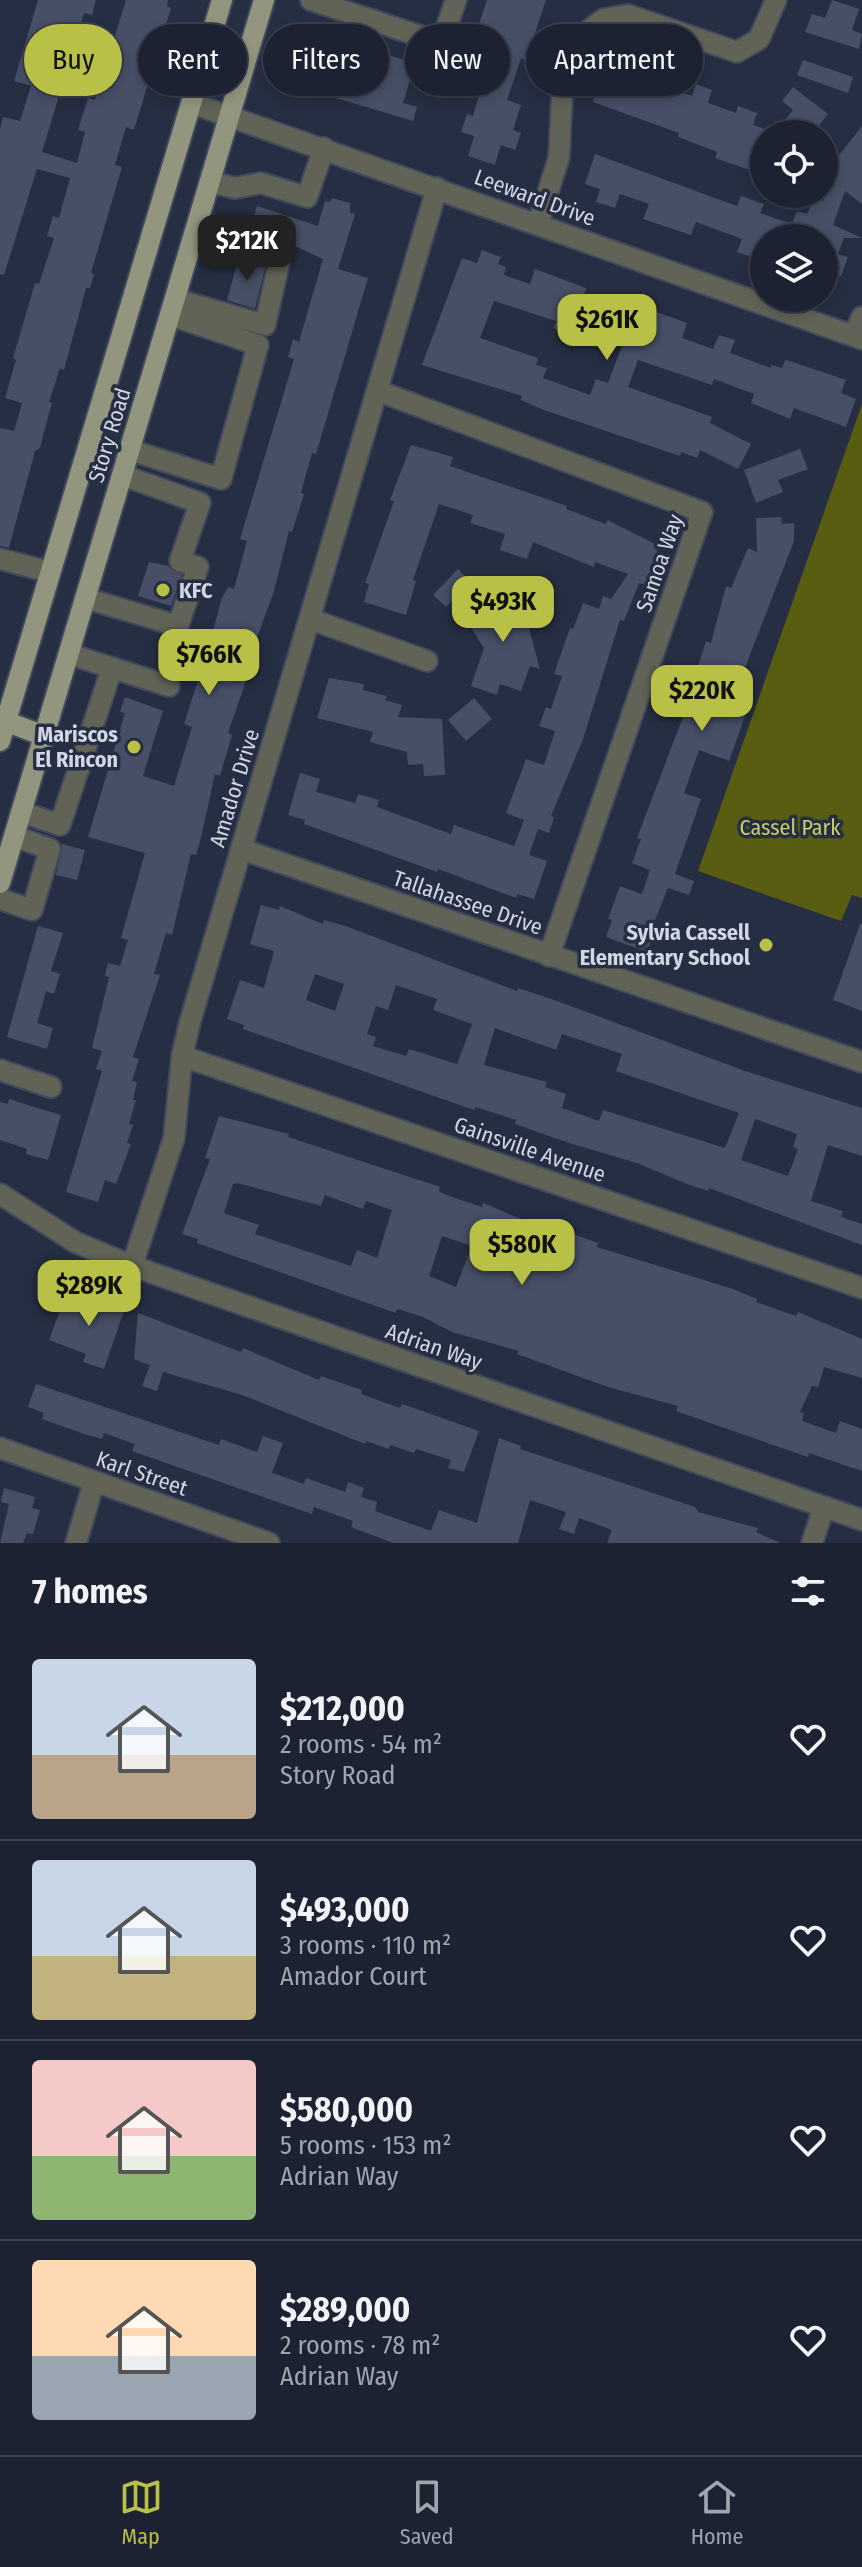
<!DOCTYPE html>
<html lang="en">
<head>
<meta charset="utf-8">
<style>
	:root { --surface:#1c2232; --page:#252a3a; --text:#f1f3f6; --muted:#a0a4ac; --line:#3a3f4d; --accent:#b9c046 }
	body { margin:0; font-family:"Fira Sans Condensed",sans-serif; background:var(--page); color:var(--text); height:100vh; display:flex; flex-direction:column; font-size:30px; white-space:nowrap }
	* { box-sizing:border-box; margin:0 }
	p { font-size:26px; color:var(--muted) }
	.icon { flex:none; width:44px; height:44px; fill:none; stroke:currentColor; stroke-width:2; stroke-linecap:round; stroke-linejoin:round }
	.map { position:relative; height:1543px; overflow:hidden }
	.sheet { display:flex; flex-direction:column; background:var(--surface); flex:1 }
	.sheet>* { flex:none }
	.banner { position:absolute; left:24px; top:24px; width:814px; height:72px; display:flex; gap:16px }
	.buttons { position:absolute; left:750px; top:120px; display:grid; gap:16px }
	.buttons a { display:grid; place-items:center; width:88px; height:88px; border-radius:50%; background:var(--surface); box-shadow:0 4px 12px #0003,0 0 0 2px var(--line); font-size:40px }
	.price { position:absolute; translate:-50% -68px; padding:0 18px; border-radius:16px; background:var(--accent); color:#111; font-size:26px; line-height:52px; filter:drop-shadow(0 2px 4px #0008) }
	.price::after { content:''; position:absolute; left:50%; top:48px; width:24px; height:18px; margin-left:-12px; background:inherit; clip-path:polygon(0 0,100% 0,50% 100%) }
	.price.current { background:#222; color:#fff }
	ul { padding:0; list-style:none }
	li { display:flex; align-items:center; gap:24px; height:200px; padding:0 32px }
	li+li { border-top:2px solid var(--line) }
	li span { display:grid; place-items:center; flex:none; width:224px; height:160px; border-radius:8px; color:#555 }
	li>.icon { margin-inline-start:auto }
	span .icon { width:96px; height:96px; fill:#fffc; stroke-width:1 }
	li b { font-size:34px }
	h2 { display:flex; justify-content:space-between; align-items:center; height:96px; padding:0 32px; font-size:34px }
	.chip { padding:0 28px; border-radius:36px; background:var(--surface); box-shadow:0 4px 12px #0003,0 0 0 2px var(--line); font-size:28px; line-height:72px }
	.chip.current { background:var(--accent); color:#111 }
	.tabs { display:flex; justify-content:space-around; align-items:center; height:112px; border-top:2px solid var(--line); background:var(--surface); font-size:22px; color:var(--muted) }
	.tabs a { display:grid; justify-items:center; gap:4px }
	.tabs .current { color:var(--accent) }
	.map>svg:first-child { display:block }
</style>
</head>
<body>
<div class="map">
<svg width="862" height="1543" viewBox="0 0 862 1543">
	<rect width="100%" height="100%" fill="#262e43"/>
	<!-- green -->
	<polygon fill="#595d11" points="862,404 862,898 852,895 841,921 698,871"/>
	<!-- building -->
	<g fill="#464f66" fill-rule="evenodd">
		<polygon points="38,0 96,0 92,15 84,13 42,152 77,163 85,132 78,130 88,98 95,100 126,0 168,0 167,7 171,8 134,130 126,127 115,165 122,167 91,273 94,274 90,288 86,288 64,370 60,368 49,402 52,403 45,428 40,448 35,451 9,548 0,546 0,428 14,431 22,403 5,398 16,360 13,358 35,283 39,284 54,238 47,236 53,216 59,218 70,178 37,169 4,275 0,274 0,129 3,117 20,121 31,86 14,81"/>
		<polygon points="487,0 546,0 534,36 540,38 531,62 521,58 507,100 521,105 513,130 521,133 515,150 501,145 495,165 468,156 474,136 461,132 467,114 473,116 497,31 479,24"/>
		<polygon points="832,0 859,9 852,30 862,34 859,49 805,32 812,14 825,18"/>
		<polygon points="322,35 415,63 403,103 417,107 413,121 306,89"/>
		<polygon points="628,57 669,72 663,86 692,96 696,84 712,90 708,103 736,113 738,106 757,113 753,125 768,130 753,171 715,158 717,152 678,137 679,133 593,102 605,64 624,71"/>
		<polygon points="803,60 853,77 848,93 797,75"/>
		<polygon points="793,87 828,114 812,134 790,134 780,126 793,110 782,101"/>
		<polygon points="862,126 862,204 845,191 833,225 862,238 844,238 838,254 848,257 841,276 831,273 826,288 824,238 764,238 758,259 737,252 742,239 696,222 691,235 643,219 649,204 620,194 615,208 596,202 600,189 585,184 595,154 737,206 741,196 764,204 760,213 792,224 797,211 807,214 815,197 824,201 824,150 836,159"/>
		<polygon points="332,198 350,203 350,213 355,214 338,269 368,278 316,454 312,453 301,493 304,494 292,532 289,531 274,591 251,654 255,655 228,733 232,735 220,776 215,774 201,838 196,855 191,854 172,935 166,933 154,974 160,975 133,1057 139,1059 132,1081 137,1082 133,1100 136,1100 129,1124 133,1125 127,1143 131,1144 116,1184 105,1180 98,1202 66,1192 102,1071 96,1069 102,1051 92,1048 109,977 105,976 108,963 120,966 128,940 121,938 145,853 88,837 125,713 120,712 125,697 163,711 143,776 174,786 192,727 184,724 199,677 216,682 226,650 209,645 222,598 228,587 234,589 247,541 240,539 294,359 288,357 293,339 299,342 323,259 284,241 249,233 257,206 318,226 325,201 330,202"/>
		<path d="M482,250L501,257L498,264L506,267L504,275L530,284L535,269L586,288L582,301L613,312L632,319L637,305L687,323L682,338L713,349L719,335L735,340L730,353L771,368V365L782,368L785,360L790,361L846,380L841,393L856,399L846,427L794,408L790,419L751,403L754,394L714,379L712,385L638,360L628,387L712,417L710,423L751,444L738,469L700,450L697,458L681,452L680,456L544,410L521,400L522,396L422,365L462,258L477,263ZM494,301L556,321L553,328L589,341L591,336L622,346L608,383L596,379L590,395L543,378L547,368L536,365L538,358L480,338Z"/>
		<polygon points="239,257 266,264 255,309 227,300"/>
		<polygon points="411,445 453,457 450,466 567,506 566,509 606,524 607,520 659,546 645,585 639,583 624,621 620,620 583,739 551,816 554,817 549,833 538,829 529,855 547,861 534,899 517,894 516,898 438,869 437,872 304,824 305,820 288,815 300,773 320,779 316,792 355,803 358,794 379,800 377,807 451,834 454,825 514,846 524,820 506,813 526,759 544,765 555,731 539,726 546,707 551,709 562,676 554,674 570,628 573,629 583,603 599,609 603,596 611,599 628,574 595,562 594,567 533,542 527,559 500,550 505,534 470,523 473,515 439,504 413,580 416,581 406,615 364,602 369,584 365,583 394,501 390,500"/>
		<polygon points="800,449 808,469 778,480 783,492 756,503 744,470"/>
		<polygon points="781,517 782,524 794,523 794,541 736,691 739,692 736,702 748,708 729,761 699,750 684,793 701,799 675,874 694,881 689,895 668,888 651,930 654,932 647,952 606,937 612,920 608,919 620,886 642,894 650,870 632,863 641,839 637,838 697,680 694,679 706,641 711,643 726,586 731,588 748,548 757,552 756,518"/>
		<polygon points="149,562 168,566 182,575 171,606 138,596"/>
		<polygon points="458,569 471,583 446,607 433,595"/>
		<polygon points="505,590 514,604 521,600 532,618 527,621 540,669 530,666 521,691 500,684 497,695 471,686 484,648 464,617"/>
		<polygon points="329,678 364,684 363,690 387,696 385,700 402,705 398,717 442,719 445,775 424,776 423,764 408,765 407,752 370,742 373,732 317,718"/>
		<polygon points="474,698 492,719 466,741 448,720"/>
		<polygon points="62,844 85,850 77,880 56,875"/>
		<path d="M261,905L279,910L280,906L323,924L324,920L348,927L517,991L518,988L557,1001L745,1071L862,1108V1156L828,1145L811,1201L843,1211L841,1217L862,1224V1245L709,1188L708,1191L687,1184L637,1163L569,1143L515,1124L516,1120L476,1107L474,1110L243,1029L244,1025L227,1019L240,980L264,988L274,951L250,944ZM315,974L344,984L335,1011L306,1000ZM396,985L437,999L433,1010L472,1024L457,1064L409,1049L406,1056L373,1046L376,1037L367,1034L376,1006L388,1010ZM495,1028L556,1050L562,1034L622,1054L616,1071L739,1113L725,1148L603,1110L599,1121L562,1108L566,1094L545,1087L547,1082L484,1065ZM755,1119L797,1134L793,1147L798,1149L788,1176L741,1160Z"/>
		<polygon points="860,924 862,924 862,1011 833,1000"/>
		<polygon points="38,926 63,933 51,971 60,974 54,994 46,991 37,1023 53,1028 47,1049 7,1037"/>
		<polygon points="9,1099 61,1115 48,1160 26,1154 27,1149 0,1140 0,1102 8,1104"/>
		<path d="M219,1116L289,1134L288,1137L440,1187L439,1192L455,1198L482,1207L483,1203L543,1228L559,1233L561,1230L598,1243L597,1247L733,1289L757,1299L756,1302L796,1316L798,1312L862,1339V1378L824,1367L818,1387L812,1386L800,1412L804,1413L802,1421L836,1433L840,1421L862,1429V1471L809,1453L808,1457L776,1446L676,1411L678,1406L608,1387L517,1354L519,1351L452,1332L423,1317L397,1309L396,1313L197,1243L198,1239L182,1234L210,1159L205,1158ZM238,1183L321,1206L325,1195L363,1209L366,1201L392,1210L377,1258L357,1250L351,1266L255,1234L259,1225L224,1213L233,1184ZM442,1236L472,1246L456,1287L429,1276Z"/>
		<polygon points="84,1293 126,1305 104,1369 83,1362 86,1354 49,1340 64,1300 79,1306"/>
		<polygon points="138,1313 241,1352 243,1348 319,1380 321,1376 362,1390 361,1394 400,1408 402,1404 479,1431 464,1472 448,1468 451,1460 416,1449 414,1453 390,1445 389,1449 366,1441 365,1444 242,1395 163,1372 157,1391 142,1386 150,1365 134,1359"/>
		<polygon points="36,1384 219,1445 221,1439 257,1452 263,1436 283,1443 272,1473 304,1484 306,1478 345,1492 348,1482 364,1488 361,1497 377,1502 375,1511 431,1531 439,1510 477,1523 499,1438 521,1446 520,1449 695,1507 698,1512 758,1528 756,1532 781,1543 607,1543 612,1530 579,1518 574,1534 559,1529 566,1512 530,1500 518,1543 393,1543 351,1527 353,1521 314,1507 312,1514 132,1451 135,1444 104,1433 102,1439 84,1434 42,1419 44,1413 28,1407"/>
		<polygon points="4,1488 35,1497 32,1508 40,1510 33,1534 27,1533 23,1543 0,1543 9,1504 1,1502"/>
	</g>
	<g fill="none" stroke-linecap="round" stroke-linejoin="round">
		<defs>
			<g id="minor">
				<polyline points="311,0 441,43 456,0"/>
				<polyline points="191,103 862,339"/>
				<polyline points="210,182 235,188 261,183 307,197 324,148"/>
				<polyline points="538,224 559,157 562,96 572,61 589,30 604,19 628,15 737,52 759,39 776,0"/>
				<polyline points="175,299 265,325 281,254 195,233"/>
				<polyline points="854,336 862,317"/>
				<polyline points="378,391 702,512 549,956"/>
				<polyline points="130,450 221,479 258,345 170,315"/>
				<polyline points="0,559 50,572"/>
				<polyline points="85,598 178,626 198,567 180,561 200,503 122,475"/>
				<polyline points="310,619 427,661"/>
				<polyline points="69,654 169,686"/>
				<polyline points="21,812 60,825 112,668"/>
				<polyline points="241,849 862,1062"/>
				<polyline points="0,899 32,910 50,849 14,836"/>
				<polyline points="182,1056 862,1288"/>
				<polyline points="0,1070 51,1087"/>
				<polyline points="0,1194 75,1242 132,1266 862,1520"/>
				<polyline points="132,1266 174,1138 182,1056 190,1022 437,188"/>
				<polyline points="0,1448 269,1543"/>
				<polyline points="76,1543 94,1482"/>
				<polyline points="812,1543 824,1507"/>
			</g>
			<g id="major">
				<polyline points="0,719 44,736"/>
				<polyline points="0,741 222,0"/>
				<polyline points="0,883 264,0"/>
			</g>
		</defs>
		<!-- minor casing -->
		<use href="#minor" stroke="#41495d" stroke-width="24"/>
		<!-- major casing -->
		<use href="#major" stroke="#41495d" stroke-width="24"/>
		<!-- minor -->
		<use href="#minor" stroke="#616357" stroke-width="20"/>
		<!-- major -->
		<use href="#major" stroke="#93967e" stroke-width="20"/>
	</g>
	<!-- markers -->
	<g fill="#b9c046" stroke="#262e43" stroke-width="3">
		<circle cx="163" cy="590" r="8"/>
		<circle cx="134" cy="747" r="8"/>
		<circle cx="766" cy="945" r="8"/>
	</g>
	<g text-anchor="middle" stroke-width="7" stroke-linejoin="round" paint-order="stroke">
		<!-- street labels -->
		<g font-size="22" fill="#d0d6e3" stroke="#262e43">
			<text transform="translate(535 197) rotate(20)" y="8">Leeward Drive</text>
			<text transform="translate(109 435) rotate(-73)" y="8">Story Road</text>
			<text transform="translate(659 563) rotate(-71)" y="8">Samoa Way</text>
			<text transform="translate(234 788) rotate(-73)" y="8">Amador Drive</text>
			<text transform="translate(468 902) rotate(19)" y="8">Tallahassee Drive</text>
			<text transform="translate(530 1149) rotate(19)" y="8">Gainsville Avenue</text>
			<text transform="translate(434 1346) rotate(19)" y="8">Adrian Way</text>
			<text transform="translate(142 1473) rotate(19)" y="8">Karl Street</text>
		</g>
		<!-- poi labels -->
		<g font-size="22" font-weight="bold" fill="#d0d6e3" stroke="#262e43" text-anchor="end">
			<text x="179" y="598" text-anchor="start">KFC</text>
			<text x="118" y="742">Mariscos<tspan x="118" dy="25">El Rincon</tspan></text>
			<text x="750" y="940">Sylvia Cassell<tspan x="750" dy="25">Elementary School</tspan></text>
		</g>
		<!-- park labels -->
		<g font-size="22" fill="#c7ce69" stroke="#262e43">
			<text x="790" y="835">Cassel Park</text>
		</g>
	</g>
</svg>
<div class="buttons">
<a><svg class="icon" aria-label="locate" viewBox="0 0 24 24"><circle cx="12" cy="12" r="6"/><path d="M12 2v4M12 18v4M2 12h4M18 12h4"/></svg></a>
<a><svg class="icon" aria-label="layers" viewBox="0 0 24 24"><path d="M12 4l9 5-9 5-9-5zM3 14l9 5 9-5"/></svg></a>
</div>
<b class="price current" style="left:247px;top:283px">$212K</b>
<b class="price" style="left:607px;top:362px">$261K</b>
<b class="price" style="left:503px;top:644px">$493K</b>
<b class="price" style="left:209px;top:697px">$766K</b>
<b class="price" style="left:702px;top:733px">$220K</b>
<b class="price" style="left:522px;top:1287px">$580K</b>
<b class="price" style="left:89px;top:1328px">$289K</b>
<div class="banner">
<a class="chip current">Buy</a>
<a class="chip">Rent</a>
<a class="chip">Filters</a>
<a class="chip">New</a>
<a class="chip">Apartment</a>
</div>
</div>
<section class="sheet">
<h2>7 homes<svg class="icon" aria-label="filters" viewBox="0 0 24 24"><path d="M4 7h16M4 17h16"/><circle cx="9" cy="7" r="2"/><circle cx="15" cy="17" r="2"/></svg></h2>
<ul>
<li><span style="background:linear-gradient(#c9d6e8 60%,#b9a48a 0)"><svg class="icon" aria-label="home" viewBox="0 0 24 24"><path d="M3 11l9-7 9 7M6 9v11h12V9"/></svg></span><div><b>$212,000</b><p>2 rooms · 54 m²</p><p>Story Road</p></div><svg class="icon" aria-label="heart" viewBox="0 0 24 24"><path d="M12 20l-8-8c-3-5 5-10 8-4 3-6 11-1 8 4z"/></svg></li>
<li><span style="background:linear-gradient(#c9d6e8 60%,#c2b280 0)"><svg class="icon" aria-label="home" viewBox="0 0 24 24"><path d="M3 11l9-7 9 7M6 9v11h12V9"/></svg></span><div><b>$493,000</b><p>3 rooms · 110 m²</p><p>Amador Court</p></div><svg class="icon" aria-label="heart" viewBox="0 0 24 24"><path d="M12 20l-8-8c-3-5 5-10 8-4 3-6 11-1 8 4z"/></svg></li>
<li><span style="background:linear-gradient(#f6c9c9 60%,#8fb573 0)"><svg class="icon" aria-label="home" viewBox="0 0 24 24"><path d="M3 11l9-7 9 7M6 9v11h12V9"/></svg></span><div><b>$580,000</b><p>5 rooms · 153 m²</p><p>Adrian Way</p></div><svg class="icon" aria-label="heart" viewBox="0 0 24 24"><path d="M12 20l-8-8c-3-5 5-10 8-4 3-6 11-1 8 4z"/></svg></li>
<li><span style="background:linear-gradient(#ffd9b3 60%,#9aa5b1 0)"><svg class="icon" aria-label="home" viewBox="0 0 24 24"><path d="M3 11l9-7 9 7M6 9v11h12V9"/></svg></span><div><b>$289,000</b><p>2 rooms · 78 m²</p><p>Adrian Way</p></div><svg class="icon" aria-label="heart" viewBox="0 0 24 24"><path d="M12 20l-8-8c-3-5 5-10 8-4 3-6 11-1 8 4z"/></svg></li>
</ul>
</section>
<nav class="tabs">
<a class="current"><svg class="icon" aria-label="map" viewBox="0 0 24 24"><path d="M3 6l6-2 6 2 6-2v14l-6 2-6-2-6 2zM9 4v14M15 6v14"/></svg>Map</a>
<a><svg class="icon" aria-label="saved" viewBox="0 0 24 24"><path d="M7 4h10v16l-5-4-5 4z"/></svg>Saved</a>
<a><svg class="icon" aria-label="home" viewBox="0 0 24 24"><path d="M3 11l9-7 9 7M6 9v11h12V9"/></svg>Home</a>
</nav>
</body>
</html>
